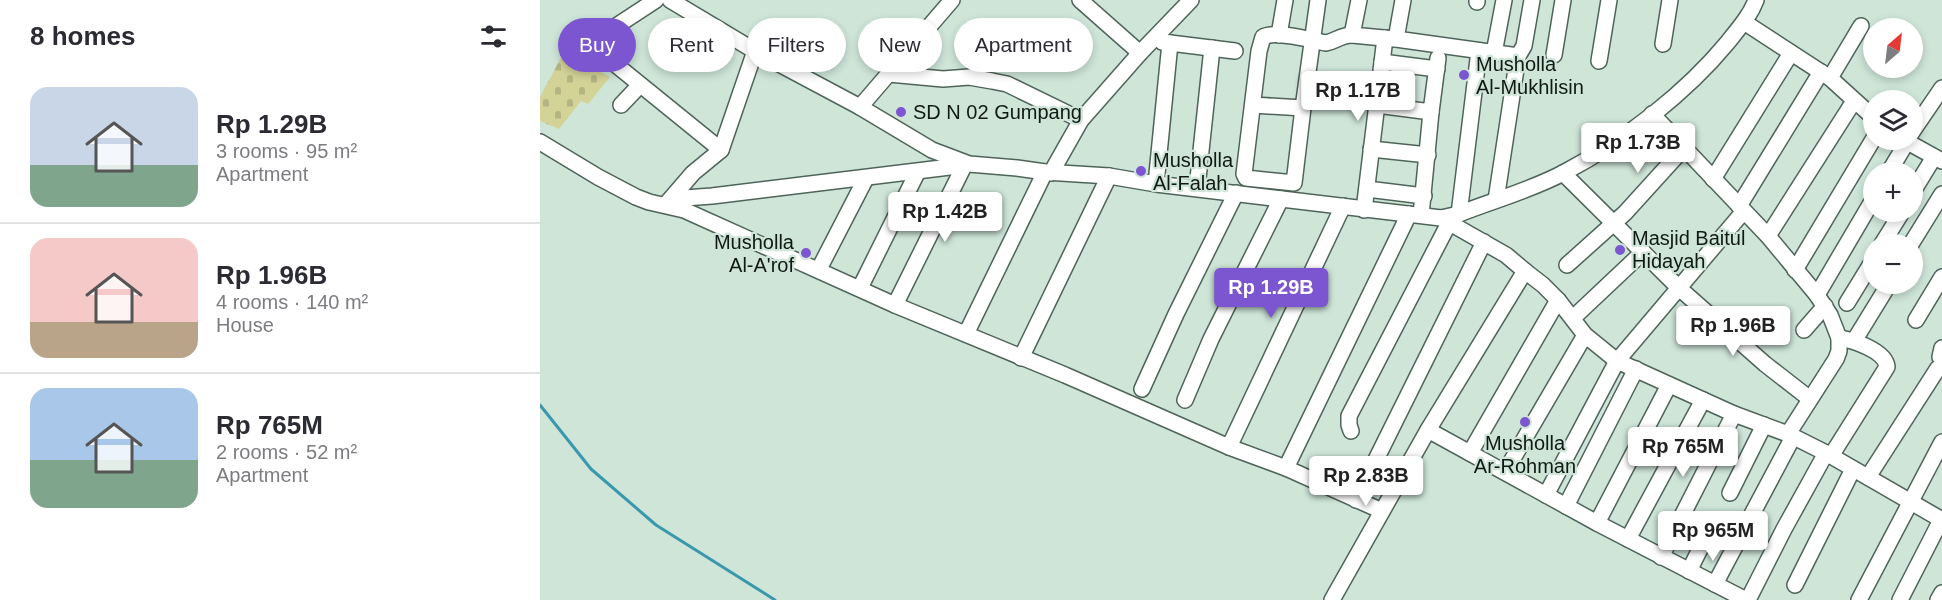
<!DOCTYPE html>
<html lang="en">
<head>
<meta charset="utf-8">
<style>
	:root { --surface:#fff; --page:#f2f2f3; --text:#2b2b33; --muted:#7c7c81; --line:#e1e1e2; --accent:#7c56d0 }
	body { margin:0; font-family:Arial,sans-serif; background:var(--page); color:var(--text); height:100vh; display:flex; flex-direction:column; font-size:22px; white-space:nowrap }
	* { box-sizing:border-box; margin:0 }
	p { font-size:20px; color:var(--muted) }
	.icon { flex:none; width:33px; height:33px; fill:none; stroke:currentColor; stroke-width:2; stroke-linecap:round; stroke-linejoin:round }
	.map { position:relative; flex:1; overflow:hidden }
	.details { display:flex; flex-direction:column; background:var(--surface); width:540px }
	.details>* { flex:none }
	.guide { position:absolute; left:18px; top:18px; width:570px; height:54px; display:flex; gap:12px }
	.needle { width:39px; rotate:28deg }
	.tools { position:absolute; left:1323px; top:18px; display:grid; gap:12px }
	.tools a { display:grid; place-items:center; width:60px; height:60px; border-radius:50%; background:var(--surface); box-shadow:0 3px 9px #0003; font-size:30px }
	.price { position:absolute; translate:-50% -51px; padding:0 14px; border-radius:6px; background:#fff; color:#222; font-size:20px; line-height:39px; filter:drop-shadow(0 2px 3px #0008) }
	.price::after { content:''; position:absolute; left:50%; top:36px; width:18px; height:14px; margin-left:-9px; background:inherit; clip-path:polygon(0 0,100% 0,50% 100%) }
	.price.on { background:var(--accent); color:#fff }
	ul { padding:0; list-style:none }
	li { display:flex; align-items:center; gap:18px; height:150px; padding:0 30px }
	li+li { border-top:2px solid var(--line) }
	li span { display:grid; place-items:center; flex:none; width:168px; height:120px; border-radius:18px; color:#555 }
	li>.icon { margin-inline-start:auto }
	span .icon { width:72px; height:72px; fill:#fffc; stroke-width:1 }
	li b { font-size:26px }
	h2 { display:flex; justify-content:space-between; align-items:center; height:72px; padding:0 30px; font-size:26px }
	.pill { padding:0 21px; border-radius:27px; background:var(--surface); box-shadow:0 3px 9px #0003; font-size:21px; line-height:54px }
	.pill.on { background:var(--accent); color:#fff }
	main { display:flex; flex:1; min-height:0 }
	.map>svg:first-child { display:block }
</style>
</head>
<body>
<main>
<section class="details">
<h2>8 homes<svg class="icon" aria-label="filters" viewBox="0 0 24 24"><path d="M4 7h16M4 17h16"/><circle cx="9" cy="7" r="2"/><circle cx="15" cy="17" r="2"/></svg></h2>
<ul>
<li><span style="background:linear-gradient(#c9d6e8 65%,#7fa58c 0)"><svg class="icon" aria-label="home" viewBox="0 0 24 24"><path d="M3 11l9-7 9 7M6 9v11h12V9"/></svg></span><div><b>Rp 1.29B</b><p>3 rooms · 95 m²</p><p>Apartment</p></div></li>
<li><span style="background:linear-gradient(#f6c9c9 70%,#b9a48a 0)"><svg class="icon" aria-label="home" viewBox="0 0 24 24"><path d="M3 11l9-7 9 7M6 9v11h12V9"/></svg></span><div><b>Rp 1.96B</b><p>4 rooms · 140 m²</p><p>House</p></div></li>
<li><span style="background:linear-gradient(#a9c7e8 60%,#7fa58c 0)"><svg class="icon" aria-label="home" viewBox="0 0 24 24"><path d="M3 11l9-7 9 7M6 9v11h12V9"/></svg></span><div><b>Rp 765M</b><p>2 rooms · 52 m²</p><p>Apartment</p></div></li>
</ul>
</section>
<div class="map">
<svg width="1402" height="600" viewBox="0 0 1402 600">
	<defs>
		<pattern id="cemetery-stones" width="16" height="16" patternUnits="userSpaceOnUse" patternTransform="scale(1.5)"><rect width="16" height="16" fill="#d3d398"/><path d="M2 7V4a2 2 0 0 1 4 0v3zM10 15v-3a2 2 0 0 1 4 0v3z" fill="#b4b582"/></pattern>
	</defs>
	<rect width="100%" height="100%" fill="#cee5d8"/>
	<!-- cemetery -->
	<polygon fill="url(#cemetery-stones)" points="24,52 70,77 48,104 41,101 19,129 0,121 0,97"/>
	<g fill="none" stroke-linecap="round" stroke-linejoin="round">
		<!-- stream -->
		<polyline stroke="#3a98ac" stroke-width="3" points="0,405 51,469 116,525 235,600"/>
		<defs>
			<g id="minor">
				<polyline points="116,0 55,40 54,47 181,150"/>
				<polyline points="130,0 215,51 320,107 392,150 429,164 477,168 505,172 569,176 616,184 901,218 966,255 985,271 888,430 792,600"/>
				<polyline points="540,0 600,53"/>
				<polyline points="819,0 812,35 854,39"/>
				<polyline points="863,0 856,39 978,56 984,46 992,0"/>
				<polyline points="937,2 937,0"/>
				<polyline points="1204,22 1290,78 1334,118"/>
				<polyline points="739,35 745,0"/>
				<polyline points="622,42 695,51"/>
				<polyline points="1123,44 1130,0"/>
				<polyline points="954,53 964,0"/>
				<polyline points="1014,55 1023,0"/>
				<polyline points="1059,61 1069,0"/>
				<polyline points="842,62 897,69"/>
				<polyline points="349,74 403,79 429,77 452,81 467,84 541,120"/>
				<polyline points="1290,78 1321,26"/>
				<polyline points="81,105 100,85"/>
				<polyline points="713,105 763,108 778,0"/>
				<polyline points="837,105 891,112 898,58"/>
				<polyline points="320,107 412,0"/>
				<path d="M763,108L754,183L706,178L704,174L719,51L723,37C735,30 771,40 786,43C796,41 801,35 812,35"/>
				<polyline points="1112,114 1228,236 1277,295 1290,315 1299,338 1299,351 1296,359 1248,434"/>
				<polyline points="1372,132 1402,88"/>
				<polyline points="1364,140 1402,161"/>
				<polyline points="0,142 58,177 96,197 109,202 144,210 355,305 525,375 689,447 746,468 842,511"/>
				<polyline points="831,149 888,155"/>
				<polyline points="1349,172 1368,140"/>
				<polyline points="511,173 541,120 600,53 651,0"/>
				<polyline points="1023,173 1139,288 1225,364 1270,399"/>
				<polyline points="1173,179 1251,53"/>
				<polyline points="616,184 630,43"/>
				<polyline points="657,188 672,48"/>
				<polyline points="827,189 884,196"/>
				<polyline points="1372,193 1394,157"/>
				<polyline points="131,199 172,196 426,165"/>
				<polyline points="956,200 978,56"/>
				<polyline points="128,202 153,173 181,150 215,51"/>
				<polyline points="1199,206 1281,72"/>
				<polyline points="824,210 845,38"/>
				<polyline points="919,214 939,51"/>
				<polyline points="881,215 891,112"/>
				<path d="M901,218L919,214C954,200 992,190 1025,172C1084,141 1146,93 1188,42C1199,28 1210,16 1216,0"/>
				<polyline points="1228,236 1314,101"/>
				<polyline points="1342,244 1362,212"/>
				<polyline points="1371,244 1402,194"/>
				<polyline points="1027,265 1085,213 1144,148"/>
				<polyline points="279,269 326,178"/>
				<polyline points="1255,270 1334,138"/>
				<polyline points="985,271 1003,285 1018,300 1045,335 1077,361 1194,414 1248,434 1286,453 1402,520"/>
				<polyline points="320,288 377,173"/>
				<polyline points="1277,295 1334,198"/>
				<polyline points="1307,303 1334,259"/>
				<polyline points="355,305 424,166"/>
				<polyline points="1033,318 1103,252"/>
				<polyline points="1376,320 1402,277"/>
				<polyline points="1264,330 1285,306"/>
				<polyline points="426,334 505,172"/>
				<polyline points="1314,341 1349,284"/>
				<polyline points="1402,348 1400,357 1402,359"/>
				<polyline points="481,358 569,176"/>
				<polyline points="602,389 636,314 696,193"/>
				<polyline points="645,400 671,339 741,199"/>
				<polyline points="888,430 1057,523 1206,600"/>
				<polyline points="811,431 809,425 809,416 909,223"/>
				<polyline points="689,447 803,206"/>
				<polyline points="930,453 1018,300"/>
				<path d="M1291,456L1347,367C1346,351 1313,340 1299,338"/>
				<polyline points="746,468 869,214"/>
				<polyline points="965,472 1045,335"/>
				<polyline points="1328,477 1398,368"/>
				<polyline points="1190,493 1224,425"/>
				<polyline points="1006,495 1077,361 1204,211"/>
				<polyline points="816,500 944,242"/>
				<polyline points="1026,506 1096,369"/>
				<polyline points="1057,523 1129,385"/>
				<polyline points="1088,539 1163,400"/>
				<polyline points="1121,557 1194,414"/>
				<polyline points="1149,571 1166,537"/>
				<polyline points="1175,584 1253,437"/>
				<polyline points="1255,585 1313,469"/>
				<polyline points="1208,600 1244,529 1286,453"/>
				<polyline points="1319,600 1402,442"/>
				<polyline points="1360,600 1401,520"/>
				<polyline points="1398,600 1402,593"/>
			</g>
		</defs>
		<!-- minor casing -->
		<use href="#minor" stroke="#4f6459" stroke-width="18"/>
		<!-- minor -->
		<use href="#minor" stroke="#fff" stroke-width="15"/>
	</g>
	<!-- markers -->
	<g fill="#7c56d0" stroke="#cee5d8" stroke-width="2">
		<circle cx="924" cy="75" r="6"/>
		<circle cx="361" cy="112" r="6"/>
		<circle cx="601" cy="171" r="6"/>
		<circle cx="1080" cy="250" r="6"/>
		<circle cx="266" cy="253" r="6"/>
		<circle cx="985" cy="422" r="6"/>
	</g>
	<g text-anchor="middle" stroke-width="4.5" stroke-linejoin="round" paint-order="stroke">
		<!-- poi labels -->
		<g font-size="20" fill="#111915" stroke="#cee5d8" text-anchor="start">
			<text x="936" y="71">Musholla<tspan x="936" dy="23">Al-Mukhlisin</tspan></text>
			<text x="373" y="119">SD N 02 Gumpang</text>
			<text x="613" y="167">Musholla<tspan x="613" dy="23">Al-Falah</tspan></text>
			<text x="1092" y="245">Masjid Baitul<tspan x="1092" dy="23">Hidayah</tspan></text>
			<text x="254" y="249" text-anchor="end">Musholla<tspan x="254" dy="23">Al-A'rof</tspan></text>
			<text x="985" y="450" text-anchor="middle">Musholla<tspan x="985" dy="23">Ar-Rohman</tspan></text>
		</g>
	</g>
</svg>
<div class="tools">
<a><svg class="needle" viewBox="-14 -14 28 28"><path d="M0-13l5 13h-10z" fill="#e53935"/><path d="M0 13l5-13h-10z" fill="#7c7c81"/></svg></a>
<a><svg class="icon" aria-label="layers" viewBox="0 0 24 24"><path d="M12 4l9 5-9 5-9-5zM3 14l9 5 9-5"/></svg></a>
<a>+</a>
<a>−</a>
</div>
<b class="price" style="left:818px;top:122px">Rp 1.17B</b>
<b class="price" style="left:1098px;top:174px">Rp 1.73B</b>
<b class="price" style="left:405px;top:243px">Rp 1.42B</b>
<b class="price on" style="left:731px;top:319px">Rp 1.29B</b>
<b class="price" style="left:1193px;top:357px">Rp 1.96B</b>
<b class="price" style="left:1143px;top:478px">Rp 765M</b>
<b class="price" style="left:826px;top:507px">Rp 2.83B</b>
<b class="price" style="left:1173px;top:562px">Rp 965M</b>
<div class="guide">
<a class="pill on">Buy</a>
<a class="pill">Rent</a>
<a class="pill">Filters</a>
<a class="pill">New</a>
<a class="pill">Apartment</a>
</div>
</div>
</main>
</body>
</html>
